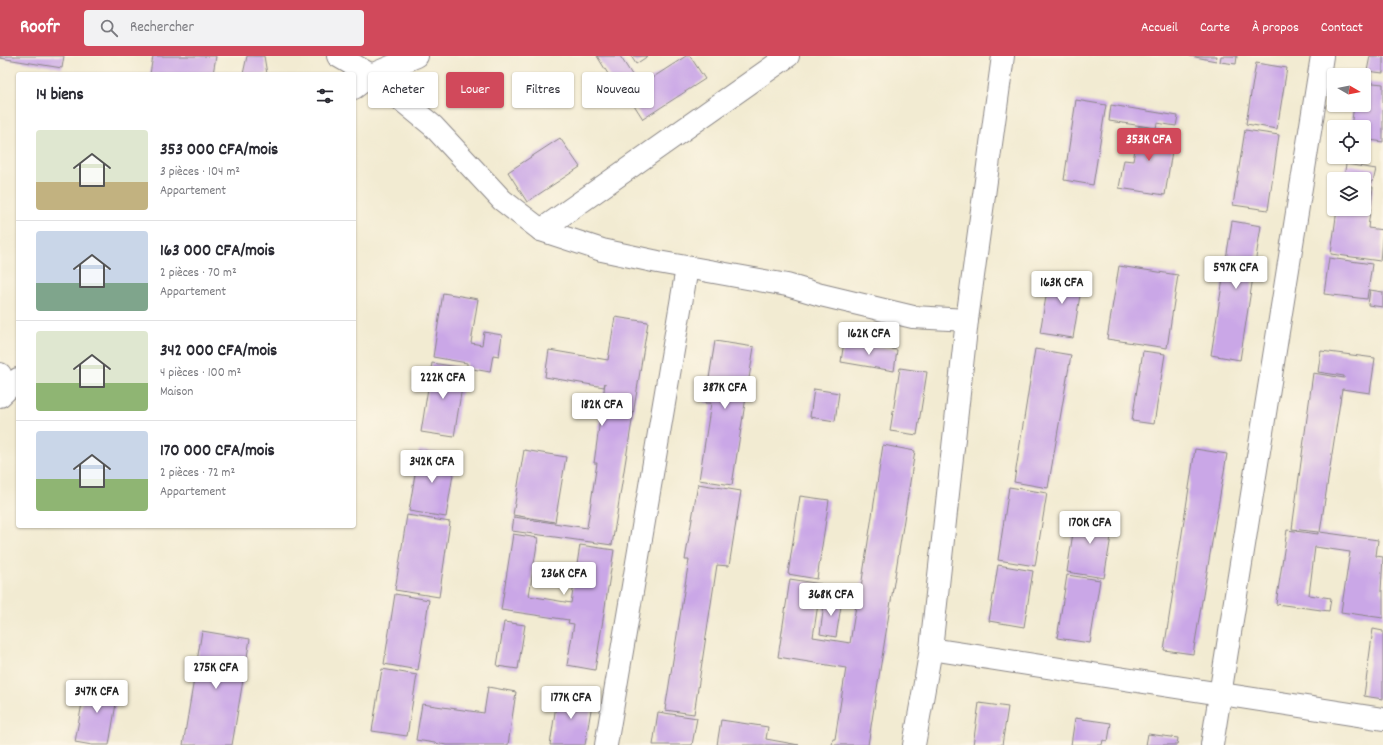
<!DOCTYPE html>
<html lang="fr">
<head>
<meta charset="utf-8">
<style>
	:root { --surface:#fff; --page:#f2f2f3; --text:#2b2b33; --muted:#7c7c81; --line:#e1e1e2; --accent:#d1495b }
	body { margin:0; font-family:Dekko,sans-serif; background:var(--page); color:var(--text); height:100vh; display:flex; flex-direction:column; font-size:15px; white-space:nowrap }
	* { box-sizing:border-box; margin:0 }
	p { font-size:13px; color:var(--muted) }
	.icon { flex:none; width:22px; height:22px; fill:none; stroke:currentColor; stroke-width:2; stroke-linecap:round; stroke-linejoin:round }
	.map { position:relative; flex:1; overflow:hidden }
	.details { position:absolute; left:16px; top:16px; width:340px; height:456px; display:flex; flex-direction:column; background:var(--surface); border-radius:4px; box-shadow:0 1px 3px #0004 }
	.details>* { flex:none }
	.guide { position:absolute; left:368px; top:16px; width:380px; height:36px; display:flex; gap:8px }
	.needle { width:26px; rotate:99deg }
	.controls { position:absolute; left:1327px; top:12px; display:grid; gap:8px }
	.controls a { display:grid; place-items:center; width:44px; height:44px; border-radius:4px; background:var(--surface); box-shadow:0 1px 3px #0004; font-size:20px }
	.price { position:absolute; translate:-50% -34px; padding:0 9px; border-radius:4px; background:#fff; color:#222; font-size:13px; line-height:26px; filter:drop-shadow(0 1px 2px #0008) }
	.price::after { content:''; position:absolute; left:50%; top:24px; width:12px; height:9px; margin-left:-6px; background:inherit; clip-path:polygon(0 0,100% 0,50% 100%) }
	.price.selected { background:var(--accent); color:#fff }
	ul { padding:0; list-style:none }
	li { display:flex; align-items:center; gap:12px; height:100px; padding:0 20px }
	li+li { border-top:1px solid var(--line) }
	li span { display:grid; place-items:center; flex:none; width:112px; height:80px; border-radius:4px; color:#555 }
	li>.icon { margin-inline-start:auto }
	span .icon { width:48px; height:48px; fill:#fffc; stroke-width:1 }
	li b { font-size:17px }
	h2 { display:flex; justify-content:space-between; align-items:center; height:48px; padding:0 20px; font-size:17px }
	.tag { padding:0 14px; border-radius:4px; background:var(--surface); box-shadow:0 1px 3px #0004; font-size:14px; line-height:36px }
	.tag.selected { background:var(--accent); color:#fff }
	header { display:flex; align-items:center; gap:24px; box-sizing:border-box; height:56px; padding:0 20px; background:var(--accent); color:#fff }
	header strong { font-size:19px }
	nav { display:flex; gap:22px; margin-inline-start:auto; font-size:14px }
	.search { width:280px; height:36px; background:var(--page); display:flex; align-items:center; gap:10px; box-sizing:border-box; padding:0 14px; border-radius:4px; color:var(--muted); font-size:15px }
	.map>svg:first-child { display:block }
</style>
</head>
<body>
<header>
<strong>Roofr</strong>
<div class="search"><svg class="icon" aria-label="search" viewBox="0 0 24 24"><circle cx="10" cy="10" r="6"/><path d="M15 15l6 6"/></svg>Rechercher</div>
<nav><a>Accueil</a><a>Carte</a><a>À propos</a><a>Contact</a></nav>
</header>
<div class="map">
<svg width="1383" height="689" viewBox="0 0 1383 689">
	<rect width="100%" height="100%" fill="#fcf5e5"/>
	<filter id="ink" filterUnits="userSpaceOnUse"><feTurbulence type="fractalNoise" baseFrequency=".025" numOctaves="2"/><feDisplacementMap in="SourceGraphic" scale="8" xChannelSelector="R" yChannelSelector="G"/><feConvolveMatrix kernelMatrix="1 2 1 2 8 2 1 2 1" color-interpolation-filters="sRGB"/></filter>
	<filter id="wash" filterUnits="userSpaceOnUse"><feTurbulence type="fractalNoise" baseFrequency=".012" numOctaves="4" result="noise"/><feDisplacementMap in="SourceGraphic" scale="16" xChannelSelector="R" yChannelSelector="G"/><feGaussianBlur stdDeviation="0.9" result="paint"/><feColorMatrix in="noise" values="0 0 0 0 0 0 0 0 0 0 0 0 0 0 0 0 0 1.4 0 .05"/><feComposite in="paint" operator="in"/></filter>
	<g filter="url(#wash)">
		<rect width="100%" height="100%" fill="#f2ebd2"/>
		<g id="blocks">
			<!-- building -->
			<g fill="#caa7e7">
				<polygon points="0,0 64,0 62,12 0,2"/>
				<polygon points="153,0 216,0 213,18 150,18"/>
				<polygon points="247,0 264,0 267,18 243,18"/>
				<polygon points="597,0 620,0 638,28 621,39"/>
				<polygon points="631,0 648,0 636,8"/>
				<polygon points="686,0 690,0 705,23 643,63 627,38"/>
				<polygon points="1190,0 1217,0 1216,5"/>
				<polygon points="1221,0 1237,0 1236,8 1220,6"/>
				<polygon points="1370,0 1383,0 1383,17 1367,15"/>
				<polygon points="1256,7 1287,12 1277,73 1246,68"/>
				<polygon points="1364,26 1383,28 1383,86 1364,83 1364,71 1351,71 1354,49 1364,49"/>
				<polygon points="1076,44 1106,49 1093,129 1064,124"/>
				<polygon points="1111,49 1178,60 1176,70 1157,67 1156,72 1109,65"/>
				<polygon points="1139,70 1175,76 1165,139 1119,132 1124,104 1133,105"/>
				<polygon points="1245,74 1279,79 1268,154 1233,149"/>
				<polygon points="560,82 580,111 527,146 508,116"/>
				<polygon points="1346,108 1376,113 1373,126 1364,125 1364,123 1344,122"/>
				<polygon points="1364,130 1373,131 1368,172 1383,174 1380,205 1331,198 1337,153 1364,153"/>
				<polygon points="1232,165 1261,170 1240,304 1211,299"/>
				<polygon points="1329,202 1372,208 1367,243 1324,238"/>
				<polygon points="1119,210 1178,219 1167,292 1107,283"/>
				<polygon points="1050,216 1083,221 1073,282 1040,277"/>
				<polygon points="1370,234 1383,236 1383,251 1368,249"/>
				<polygon points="443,237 478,243 471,287 482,289 484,276 502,279 499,300 493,299 490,316 467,312 467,307 433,301"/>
				<polygon points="615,261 648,266 612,489 512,475 514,461 587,472 597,407 594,407 605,327 604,331 545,321 549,294 608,304"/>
				<polygon points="715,285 754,291 732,429 699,424 711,347 705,347"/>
				<polygon points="844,285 897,294 894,315 841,306"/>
				<polygon points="1035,293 1071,299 1048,432 1014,426"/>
				<polygon points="1143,295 1165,298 1154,368 1132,365"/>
				<polygon points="1321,295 1375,302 1370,337 1342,333 1320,476 1378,484 1376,500 1383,501 1381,535 1383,535 1383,562 1341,556 1350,496 1315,491 1309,539 1331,542 1329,555 1276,548 1287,474 1318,478 1318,476 1292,473 1313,317 1344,322 1344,320 1318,316"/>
				<polygon points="432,307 465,312 454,381 421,376"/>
				<polygon points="900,312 927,316 917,379 890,375"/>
				<polygon points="814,333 839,337 835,365 810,361"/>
				<polygon points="883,389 915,395 868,689 832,689 833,683 835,683 846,612 778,601 790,523 821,528 813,581 850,587 859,531 861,531"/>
				<polygon points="1195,393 1227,398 1193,598 1164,594"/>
				<polygon points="419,394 456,400 446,461 409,455"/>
				<polygon points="524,394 566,401 555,466 513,459"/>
				<polygon points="698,428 741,435 729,510 717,509 694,658 665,654 689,504 685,504"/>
				<polygon points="1009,431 1047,437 1035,510 998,504"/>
				<polygon points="800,440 829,444 817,523 788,518"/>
				<polygon points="1076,457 1114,463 1104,522 1067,516"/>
				<polygon points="407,459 450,466 439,541 395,534"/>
				<polygon points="513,478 538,482 529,540 571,547 580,489 614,494 595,614 567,609 574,568 568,567 569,564 501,554"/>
				<polygon points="998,509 1033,515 1024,571 989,565"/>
				<polygon points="1067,519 1100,524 1090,587 1057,582"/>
				<polygon points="395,538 429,544 418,614 384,608"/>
				<polygon points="825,541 842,544 836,581 820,578"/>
				<polygon points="504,566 525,569 518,613 497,610"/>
				<polygon points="1373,573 1383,575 1383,643 1364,640"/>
				<polygon points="202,575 250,583 232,689 183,689"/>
				<polygon points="382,613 417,619 407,680 372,675"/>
				<polygon points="86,625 119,630 109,689 92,689 75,686"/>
				<polygon points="488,631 516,636 508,689 447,689 416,684 422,648 484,657"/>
				<polygon points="558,636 593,642 585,689 550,689"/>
				<polygon points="979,647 1008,651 1002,689 973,689"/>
				<polygon points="658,656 697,662 692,689 653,689"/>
				<polygon points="1075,662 1111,667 1108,685 1103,684 1102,689 1071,689"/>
				<polygon points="721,664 768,671 766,683 799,689 717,689"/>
				<polygon points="1148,678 1178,682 1177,689 1146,689"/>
			</g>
		</g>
	</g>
	<g filter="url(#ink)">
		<use href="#blocks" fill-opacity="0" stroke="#8a8686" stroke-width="1"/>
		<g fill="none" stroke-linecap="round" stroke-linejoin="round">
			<defs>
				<g id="minor">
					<polyline points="338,0 371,19 433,70 502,144 541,174 602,194 658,206 787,229 821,239 913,261 967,264"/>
					<polyline points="541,174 788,0"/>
					<polyline points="0,318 7,333"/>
					<polyline points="931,593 1383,663"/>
					<polyline points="606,689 687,212"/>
					<polyline points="914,689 931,593 967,264 1003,0"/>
					<polyline points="1212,689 1322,0"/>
				</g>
				<g id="tertiary">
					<polyline points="354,32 371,19 417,0"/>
					<polyline points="0,340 18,323"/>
				</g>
			</defs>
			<!-- minor casing -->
			<use href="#minor" stroke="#8a8686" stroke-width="24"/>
			<!-- tertiary casing -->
			<use href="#tertiary" stroke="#8a8686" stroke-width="24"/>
			<!-- minor -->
			<use href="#minor" stroke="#fff" stroke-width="22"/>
			<!-- tertiary -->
			<use href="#tertiary" stroke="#fff" stroke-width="22"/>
		</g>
	</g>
</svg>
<div class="controls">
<a><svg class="needle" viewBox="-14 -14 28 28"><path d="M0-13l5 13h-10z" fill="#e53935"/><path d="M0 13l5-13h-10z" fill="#7c7c81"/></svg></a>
<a><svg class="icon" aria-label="locate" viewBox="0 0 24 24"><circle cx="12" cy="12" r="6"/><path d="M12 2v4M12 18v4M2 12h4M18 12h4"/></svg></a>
<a><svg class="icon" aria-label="layers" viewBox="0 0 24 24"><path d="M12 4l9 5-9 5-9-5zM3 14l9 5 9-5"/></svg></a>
</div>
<b class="price selected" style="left:1149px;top:106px">353K CFA</b>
<b class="price" style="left:1236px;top:234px">597K CFA</b>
<b class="price" style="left:1062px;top:249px">163K CFA</b>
<b class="price" style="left:869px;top:300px">162K CFA</b>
<b class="price" style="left:443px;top:344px">222K CFA</b>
<b class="price" style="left:725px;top:354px">387K CFA</b>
<b class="price" style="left:602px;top:371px">182K CFA</b>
<b class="price" style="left:432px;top:428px">342K CFA</b>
<b class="price" style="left:1090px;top:489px">170K CFA</b>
<b class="price" style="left:564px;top:540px">236K CFA</b>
<b class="price" style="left:831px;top:561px">368K CFA</b>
<b class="price" style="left:216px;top:634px">275K CFA</b>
<b class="price" style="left:97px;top:658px">347K CFA</b>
<b class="price" style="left:571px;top:664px">177K CFA</b>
<div class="guide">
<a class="tag">Acheter</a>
<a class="tag selected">Louer</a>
<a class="tag">Filtres</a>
<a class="tag">Nouveau</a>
</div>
<section class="details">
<h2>14 biens<svg class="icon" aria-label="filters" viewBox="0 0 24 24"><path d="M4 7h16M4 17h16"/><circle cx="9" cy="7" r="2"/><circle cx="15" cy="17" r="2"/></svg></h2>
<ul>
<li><span style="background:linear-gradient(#dfe7d0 65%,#c2b280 0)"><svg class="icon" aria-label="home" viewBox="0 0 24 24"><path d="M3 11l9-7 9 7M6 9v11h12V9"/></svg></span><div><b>353 000 CFA/mois</b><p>3 pièces · 104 m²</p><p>Appartement</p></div></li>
<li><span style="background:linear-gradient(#c9d6e8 65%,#7fa58c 0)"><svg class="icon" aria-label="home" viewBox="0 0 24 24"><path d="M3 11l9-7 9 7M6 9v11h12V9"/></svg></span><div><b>163 000 CFA/mois</b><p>2 pièces · 70 m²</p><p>Appartement</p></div></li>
<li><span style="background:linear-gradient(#dfe7d0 65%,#8fb573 0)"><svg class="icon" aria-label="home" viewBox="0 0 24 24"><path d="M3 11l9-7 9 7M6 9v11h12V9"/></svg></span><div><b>342 000 CFA/mois</b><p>4 pièces · 100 m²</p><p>Maison</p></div></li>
<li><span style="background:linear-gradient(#c9d6e8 60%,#8fb573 0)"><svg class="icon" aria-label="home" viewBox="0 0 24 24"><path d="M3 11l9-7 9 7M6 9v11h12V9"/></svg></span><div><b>170 000 CFA/mois</b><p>2 pièces · 72 m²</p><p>Appartement</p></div></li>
</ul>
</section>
</div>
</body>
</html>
